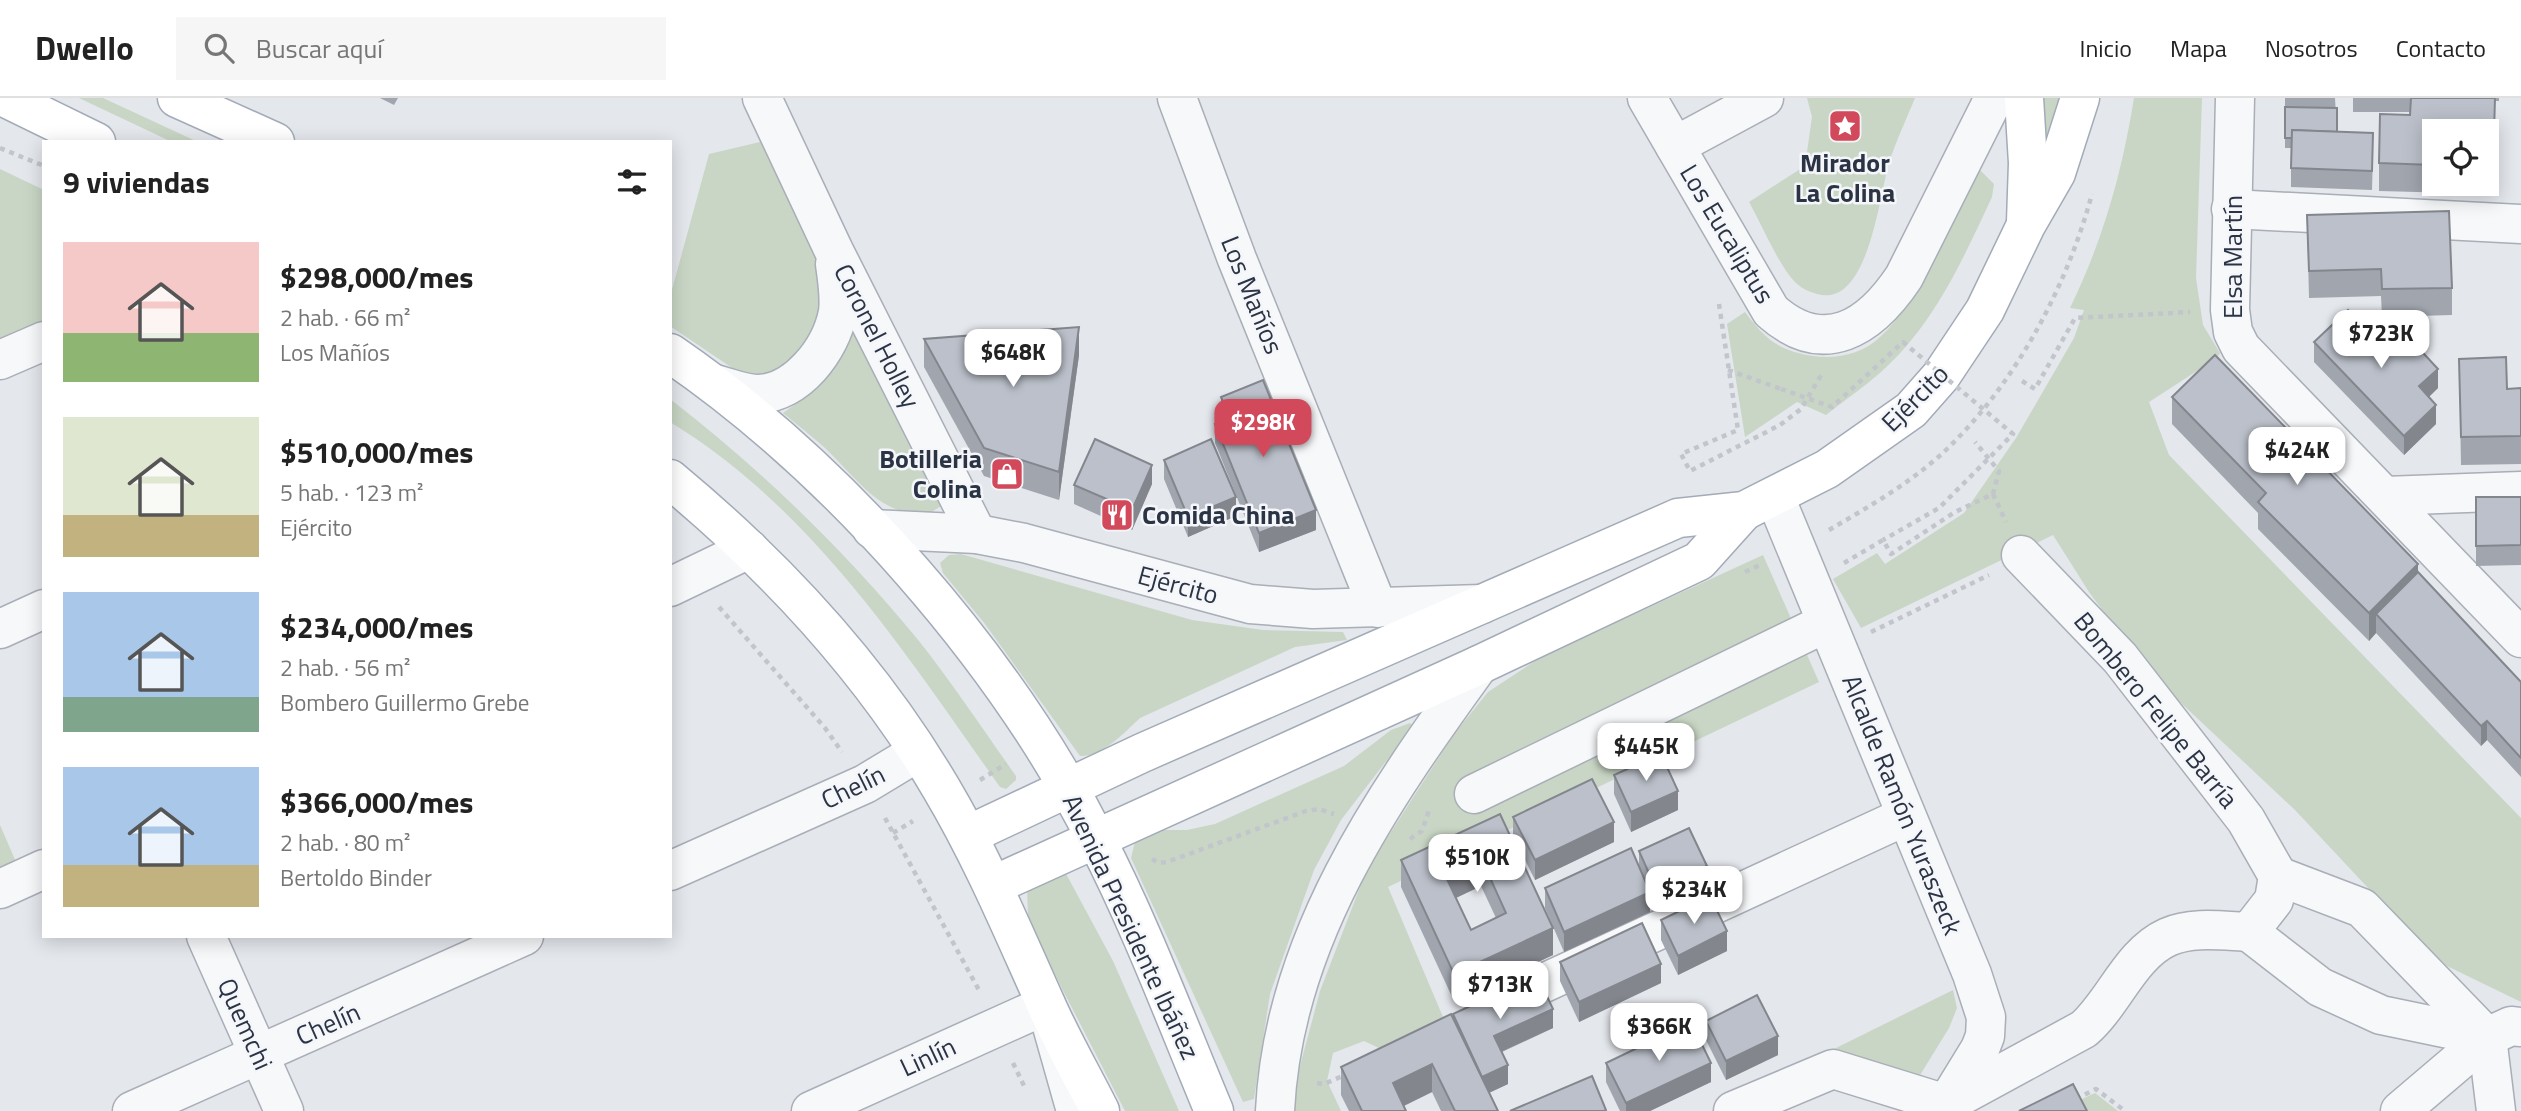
<!DOCTYPE html>
<html lang="es">
<head>
<meta charset="utf-8">
<style>
	:root { --surface:#fff; --page:#f6f6f6; --text:#222; --muted:#767676; --line:#e0e0e0; --accent:#d1495b }
	body { margin:0; font-family:"Titillium Web",sans-serif; background:var(--page); color:var(--text); height:100vh; display:flex; flex-direction:column; font-size:26px; white-space:nowrap }
	* { box-sizing:border-box; margin:0 }
	p { font-size:23px; color:var(--muted) }
	.icon { flex:none; width:38px; height:38px; fill:none; stroke:currentColor; stroke-width:2; stroke-linecap:round; stroke-linejoin:round }
	.map { position:relative; flex:1; overflow:hidden }
	.drawer { position:absolute; left:42px; top:42px; width:630px; height:798px; display:flex; flex-direction:column; background:var(--surface); border-radius:0px; box-shadow:0 4px 18px #0003 }
	.drawer>* { flex:none }
	.buttons { position:absolute; left:2422px; top:21px; display:grid; gap:14px }
	.buttons a { display:grid; place-items:center; width:77px; height:77px; border-radius:0px; background:var(--surface); box-shadow:0 4px 18px #0003; font-size:35px }
	.price { position:absolute; translate:-50% -60px; padding:0 16px; border-radius:14px; background:#fff; color:#222; font-size:23px; line-height:46px; filter:drop-shadow(0 2px 4px #0008) }
	.price::after { content:''; position:absolute; left:50%; top:42px; width:21px; height:16px; margin-left:-10px; background:inherit; clip-path:polygon(0 0,100% 0,50% 100%) }
	.price.active { background:var(--accent); color:#fff }
	ul { padding:0; list-style:none }
	li { display:flex; align-items:center; gap:21px; height:175px; padding:0 21px }
	li span { display:grid; place-items:center; flex:none; width:196px; height:140px; border-radius:0px; color:#555 }
	li>.icon { margin-inline-start:auto }
	span .icon { width:84px; height:84px; fill:#fffc; stroke-width:1 }
	li b { font-size:30px }
	h2 { display:flex; justify-content:space-between; align-items:center; height:84px; padding:0 21px; font-size:30px }
	header { display:flex; align-items:center; gap:42px; box-sizing:border-box; height:98px; padding:0 35px; background:var(--surface); border-bottom:2px solid var(--line) }
	header strong { font-size:33px }
	nav { display:flex; gap:38px; margin-inline-start:auto; font-size:24px }
	.search { width:490px; height:63px; background:var(--page); display:flex; align-items:center; gap:18px; box-sizing:border-box; padding:0 24px; border-radius:0px; color:var(--muted); font-size:26px }
	.map>svg:first-child { display:block }
</style>
</head>
<body>
<header>
<strong>Dwello</strong>
<div class="search"><svg class="icon" aria-label="search" viewBox="0 0 24 24"><circle cx="10" cy="10" r="6"/><path d="M15 15l6 6"/></svg>Buscar aquí</div>
<nav><a>Inicio</a><a>Mapa</a><a>Nosotros</a><a>Contacto</a></nav>
</header>
<div class="map">
<svg width="2521" height="1013" viewBox="0 0 2521 1013">
	<rect width="100%" height="100%" fill="#e4e7ec"/>
	<!-- green -->
	<g fill="#c9d6c5">
		<polygon points="79,0 103,0 198,44 172,44"/>
		<path d="M1807,0H1915C1906,22 1896,43 1889,65C1879,99 1868,211 1817,196C1807,193 1801,190 1794,183C1777,164 1762,127 1749,104L1805,68L1812,19Z"/>
		<polygon points="2041,0 2059,0 2046,49"/>
		<path d="M2134,0H2202L2196,180L2203,227L2220,255L2217,260L2149,304L2169,357L2521,720V904L2447,868L2384,807L2295,712L2148,574L2089,494L2053,437L1861,530L1833,481L1877,455L1885,466L1964,415L2016,340L2074,240L2084,212L2070,210C2103,142 2122,75 2134,0Z"/>
		<polygon points="760,44 829,187 824,214 789,274 747,280 670,228 670,199 709,56"/>
		<polygon points="0,71 44,92 44,228 0,248"/>
		<path d="M1981,73L1994,86L1992,99C1963,161 1934,227 1881,274C1864,289 1845,302 1826,317L1797,304L1745,339L1727,226L1745,214C1766,242 1779,253 1814,258C1836,262 1863,255 1879,240C1916,208 1953,120 1977,74Z"/>
		<path d="M853,230L940,401L941,408L927,417C878,417 857,380 825,350C812,338 797,327 783,315L811,295L831,274Z"/>
		<path d="M670,301C762,372 845,453 919,543C953,586 984,633 1016,678V682L1006,691L1000,689C905,555 813,411 670,324Z"/>
		<path d="M961,456L1192,522L1263,532L1343,534L1347,542L1295,549L1140,620C1125,634 1102,659 1080,658L985,526L943,475L940,465L949,457Z"/>
		<polygon points="1763,457 1819,584 1388,789 1443,919 1381,951 1364,943 1333,955 1327,983 1341,1013 1294,1013 1299,972 1320,893 1367,771 1454,636 1488,594 1541,559"/>
		<polygon points="1410,625 1413,628 1341,722 1314,772 1270,896 1254,1001 1243,1004 1131,760 1135,744 1161,732 1187,732 1215,726 1344,668 1391,632"/>
		<polygon points="0,727 16,764 0,771"/>
		<polygon points="1064,772 1113,863 1179,1013 1125,1013 1034,836 1028,817 1027,790"/>
		<polygon points="1953,892 1957,910 1949,930 1917,982 1830,953"/>
		<polygon points="2095,995 2118,1013 2086,1013 2080,1002"/>
	</g>
	<g fill="none" stroke-linecap="round" stroke-linejoin="round">
		<defs>
			<g id="minor">
				<polyline points="762,0 834,153 977,436"/>
				<polyline points="1177,0 1237,161 1378,510"/>
				<path d="M1647,0L1771,213C1824,260 1870,230 1904,179L1994,0"/>
				<polyline points="2235,0 2230,212 2233,234 2241,250 2521,540"/>
				<polyline points="1675,48 1764,0"/>
				<polyline points="2231,111 2521,126"/>
				<polyline points="0,262 44,243"/>
				<path d="M715,286C728,289 743,296 757,296C797,296 831,251 838,214C840,198 837,181 835,166"/>
				<polyline points="2385,398 2521,393"/>
				<polyline points="1775,399 1972,876 1986,919 1985,938 1980,951 1942,1013"/>
				<polyline points="872,431 977,436 1024,445 1250,506 1313,511 1482,506"/>
				<polyline points="2021,457 2120,560 2246,722 2278,778"/>
				<polyline points="670,489 749,451"/>
				<polyline points="0,531 44,511"/>
				<polyline points="1474,696 1826,525"/>
				<polyline points="670,773 865,686 918,654"/>
				<polyline points="2278,778 2362,810 2487,939"/>
				<polyline points="0,791 44,771"/>
				<polyline points="2249,834 2320,889 2381,917 2487,939 2511,928 2521,929"/>
				<polyline points="2249,834 2274,802 2278,778"/>
				<polyline points="206,838 284,1013"/>
				<polyline points="1494,908 1906,718"/>
				<polyline points="2487,939 2496,1013"/>
				<polyline points="132,1013 524,838"/>
				<polyline points="811,1013 1046,907 1076,1013"/>
				<path d="M1275,1013C1283,842 1382,701 1479,567"/>
				<path d="M1733,1013L1833,971L1946,1006L2084,931C2114,905 2130,856 2168,839C2192,828 2224,833 2249,834"/>
				<polyline points="2400,1013 2487,939"/>
			</g>
			<g id="major">
				<polyline points="6,0 96,44"/>
				<polyline points="177,0 275,44"/>
				<polyline points="2024,0 2028,65 2026,124"/>
				<path d="M670,255C838,370 1004,559 1096,741C1141,828 1176,922 1214,1013"/>
				<path d="M670,381C776,469 871,571 941,690C982,759 1012,831 1045,904C1061,941 1082,977 1100,1013"/>
				<polyline points="968,737 1142,655 1678,420 1744,413 1827,371 1911,312 1941,278 1985,212 2026,127 2056,75 2080,0"/>
				<polyline points="994,787 1479,567 1699,463 1744,413"/>
			</g>
		</defs>
		<!-- minor casing -->
		<use href="#minor" stroke="#a9aeb7" stroke-width="41"/>
		<!-- major casing -->
		<use href="#major" stroke="#a3abb8" stroke-width="41"/>
		<!-- path -->
		<g stroke="#c2c5cb" stroke-width="4.5" stroke-dasharray="5 5" stroke-linecap="butt">
			<polyline points="0,50 44,68"/>
			<polyline points="1719,206 1738,332 1681,356 1690,373 1780,327 1801,311 1820,279 1817,277"/>
			<polyline points="1728,272 1781,291"/>
			<polyline points="2022,283 2035,291 2075,220 2190,214"/>
			<polyline points="1993,396 2006,424"/>
			<path d="M1829,432C1870,408 1914,383 1948,350C2017,283 2067,188 2092,96"/>
			<polyline points="1844,465 1883,442 1891,456 1955,414 1993,396 1999,373 1975,344"/>
			<polyline points="1745,474 1762,466"/>
			<polyline points="719,509 825,630 842,654"/>
			<polyline points="1871,534 1989,477"/>
			<polyline points="980,682 1006,666"/>
			<polyline points="885,720 980,894"/>
			<polyline points="893,735 913,723"/>
			<polyline points="1410,741 1422,733 1429,712"/>
			<polyline points="1152,761 1159,765 1167,764 1306,713 1319,711 1334,716"/>
			<polyline points="1013,965 1026,992"/>
			<polyline points="1317,985 1324,986 1345,977"/>
			<polyline points="2076,1001 2096,991 2125,1013"/>
		</g>
		<!-- minor -->
		<use href="#minor" stroke="#f7f8fa" stroke-width="38"/>
		<!-- major -->
		<use href="#major" stroke="#fff" stroke-width="38"/>
		<!-- path-bridge -->
		<polyline stroke="#c2c5cb" stroke-width="4.5" stroke-dasharray="5 5" stroke-linecap="butt" points="1781,291 1832,309 1903,244 2013,336 1939,410 1883,442"/>
	</g>
	<!-- wall -->
	<g fill="#a1a5ae" fill-rule="evenodd">
		<polygon points="380,0 398,0 394,7"/>
		<polygon points="2285,0 2335,0 2337,34 2373,55 2372,92 2291,89 2291,50 2285,50"/>
		<path d="M2353,0H2499V3H2495L2493,96L2379,93V65L2410,17V14H2353ZM2434,33H2487V86H2434Z"/>
		<polygon points="2307,117 2452,190 2452,217 2382,219 2381,198 2309,200"/>
		<polygon points="2370,235 2398,254 2438,290 2429,299 2436,326 2404,357 2314,264 2314,244"/>
		<polygon points="924,241 1079,257 1059,402 984,378 924,269"/>
		<polygon points="2459,261 2507,291 2521,290 2521,366 2461,367"/>
		<polygon points="1221,299 1316,432 1259,454 1215,345 1215,326 1223,323 1221,318"/>
		<polygon points="2172,299 2418,474 2521,584 2521,679 2487,642 2481,648 2376,535 2369,543 2258,431 2258,415 2172,326"/>
		<polygon points="1164,362 1236,418 1188,439 1164,381"/>
		<polygon points="1152,386 1132,432 1074,406 1074,387"/>
		<polygon points="2476,399 2521,399 2521,467 2476,468"/>
		<polygon points="1614,677 1678,712 1631,734 1614,696"/>
		<path d="M1500,716L1553,857L1454,903L1401,789V762ZM1481,788L1496,820L1471,832L1456,800Z"/>
		<polygon points="1513,719 1614,744 1535,782 1513,738"/>
		<polygon points="1639,753 1707,787 1656,811 1650,798 1650,814 1564,854 1545,810 1545,790 1639,768"/>
		<polygon points="1661,822 1727,853 1678,877 1661,842"/>
		<polygon points="1560,864 1661,885 1579,924 1560,883"/>
		<polygon points="1453,916 1553,930 1502,954 1508,986 1489,995 1498,1013 1441,1013 1432,994 1404,1008 1406,1013 1349,1013 1341,997 1341,969 1453,921"/>
		<polygon points="1706,923 1778,957 1726,982 1706,942"/>
		<polygon points="1606,965 1711,984 1650,1013 1620,1013 1606,984"/>
	</g>
	<!-- shaded-wall -->
	<g fill="#83868d">
		<polygon points="1079,229 1079,257 1059,402 1059,374"/>
		<polygon points="2438,271 2438,290 2419,308 2419,288"/>
		<polygon points="2436,307 2436,326 2404,357 2404,338"/>
		<polygon points="1152,367 1152,386 1132,432 1132,412"/>
		<polygon points="1236,399 1236,418 1188,439 1188,419"/>
		<polygon points="1316,412 1316,432 1259,454 1259,435"/>
		<polygon points="2418,466 2418,494 2376,516 2376,535 2369,543 2369,515"/>
		<polygon points="2487,623 2487,642 2481,648 2481,628"/>
		<polygon points="1678,693 1678,712 1631,734 1631,714"/>
		<polygon points="1614,724 1614,744 1535,782 1535,762"/>
		<polygon points="1481,760 1481,788 1445,805 1445,777"/>
		<polygon points="1707,768 1707,787 1656,811 1656,791"/>
		<polygon points="1650,794 1650,814 1564,854 1564,834"/>
		<polygon points="1553,830 1553,857 1454,903 1454,876"/>
		<polygon points="1727,833 1727,853 1678,877 1678,858"/>
		<polygon points="1661,866 1661,885 1579,924 1579,904"/>
		<polygon points="1553,911 1553,930 1494,957 1494,938"/>
		<polygon points="1778,938 1778,957 1726,982 1726,963"/>
		<polygon points="1711,965 1711,984 1650,1013 1626,1013 1626,1005"/>
		<polygon points="1432,966 1432,994 1393,1013 1393,985"/>
		<polygon points="1508,967 1508,986 1482,998 1482,979"/>
	</g>
	<!-- building -->
	<g fill="#bbc0ca" stroke="#83868d" stroke-width="2" fill-rule="evenodd">
		<polygon points="2411,0 2495,0 2493,68 2487,68 2487,33 2434,33 2434,67 2379,65 2380,16 2410,17"/>
		<polygon points="2285,9 2337,10 2337,34 2292,32 2292,40 2285,40"/>
		<polygon points="2292,32 2373,35 2372,73 2291,70"/>
		<polygon points="2449,113 2452,190 2382,191 2381,171 2309,173 2307,117"/>
		<polygon points="2348,212 2370,235 2375,230 2398,254 2411,242 2438,271 2419,288 2436,307 2404,338 2314,244"/>
		<polygon points="1079,229 1059,374 984,350 924,241"/>
		<polygon points="2215,257 2418,466 2369,515 2258,404 2266,395 2172,299"/>
		<polygon points="2506,259 2507,291 2521,290 2521,338 2461,339 2459,261"/>
		<polygon points="1263,282 1316,412 1259,435 1215,326 1230,320 1221,299"/>
		<polygon points="1095,341 1152,367 1132,412 1074,387"/>
		<polygon points="1211,341 1236,399 1188,419 1164,362"/>
		<polygon points="2476,399 2521,399 2521,447 2476,448"/>
		<polygon points="2418,474 2521,584 2521,660 2487,623 2481,628 2376,516"/>
		<polygon points="1661,656 1678,693 1631,714 1614,677"/>
		<polygon points="1592,681 1614,724 1535,762 1513,719"/>
		<path d="M1500,716L1553,830L1454,876L1401,762ZM1481,760L1506,815L1471,832L1445,777Z"/>
		<polygon points="1689,730 1707,768 1656,791 1639,753"/>
		<polygon points="1631,750 1650,794 1564,834 1545,790"/>
		<polygon points="1710,798 1727,833 1678,858 1661,822"/>
		<polygon points="1642,825 1661,866 1579,904 1560,864"/>
		<polygon points="1537,877 1553,911 1494,938 1508,967 1482,979 1453,916"/>
		<polygon points="1757,897 1778,938 1726,963 1706,923"/>
		<polygon points="1451,916 1498,1013 1455,1013 1432,966 1393,985 1406,1013 1362,1013 1341,969"/>
		<polygon points="1691,924 1711,965 1626,1005 1606,965"/>
		<polygon points="1592,978 1606,1012 1604,1013 1510,1013"/>
		<polygon points="2073,986 2087,1013 2019,1013"/>
	</g>
	<!-- icons -->
	<defs>
		<symbol id="sight-square" viewBox="-11 -11 22 22"><rect x="-9" y="-9" width="18" height="18" rx="4" fill="#d1495b" stroke="#f4f6f9"/><path d="M0-6L1.8-2.2L6-1.7L2.9 1.2L3.7 5.4L0 3.3L-3.7 5.4L-2.9 1.2L-6-1.7L-1.8-2.2Z" fill="#fff"/></symbol>
		<symbol id="shop-square" viewBox="-11 -11 22 22"><rect x="-9" y="-9" width="18" height="18" rx="4" fill="#d1495b" stroke="#f4f6f9"/><path d="M-5-2.5h2.3a2.7 3.5 0 0 1 5.4 0H5L5.5 6h-11ZM-1.5-2.5h3a1.5 2.3 0 0 0-3 0Z" fill="#fff"/></symbol>
		<symbol id="restaurant-square" viewBox="-11 -11 22 22"><rect x="-9" y="-9" width="18" height="18" rx="4" fill="#d1495b" stroke="#f4f6f9"/><path d="M-5-6h1v4h1v-4h1v4h1v-4h1v5L-1.5 .5V6h-2V.5L-5-1ZM5-6V6H3V1.5H1.5Q1.5-4 5-6Z" fill="#fff"/></symbol>
	</defs>
	<g fill-rule="evenodd">
		<use href="#sight-square" x="1826" y="9" width="38" height="38"/>
		<use href="#shop-square" x="988" y="357" width="38" height="38"/>
		<use href="#restaurant-square" x="1098" y="398" width="38" height="38"/>
	</g>
	<g text-anchor="middle" stroke-width="5" stroke-linejoin="round" paint-order="stroke">
		<!-- poi labels -->
		<g font-size="26" font-weight="bold" fill="#2b3445" stroke="#f4f6f9">
			<text x="1845" y="74">Mirador<tspan x="1845" dy="30">La Colina</tspan></text>
			<text x="982" y="370" text-anchor="end">Botilleria<tspan x="982" dy="30">Colina</tspan></text>
			<text x="1142" y="426" text-anchor="start">Comida China</text>
		</g>
		<!-- street labels -->
		<g font-size="26" fill="#2b3445" stroke="#f4f6f9">
			<text transform="translate(1727 136) rotate(59)" y="9">Los Eucaliptus</text>
			<text transform="translate(2233 159) rotate(-90)" y="9">Elsa Martín</text>
			<text transform="translate(1252 197) rotate(68)" y="9">Los Mañíos</text>
			<text transform="translate(877 238) rotate(63)" y="9">Coronel Holley</text>
			<text transform="translate(1915 300) rotate(-45)" y="9">Ejército</text>
			<text transform="translate(1178 487) rotate(15)" y="9">Ejército</text>
			<text transform="translate(2156 612) rotate(51)" y="9">Bombero Felipe Barría</text>
			<text transform="translate(853 689) rotate(-26)" y="9">Chelín</text>
			<text transform="translate(1902 707) rotate(68)" y="9">Alcalde Ramón Yuraszeck</text>
			<text transform="translate(1131 829) rotate(65)" y="9">Avenida Presidente Ibáñez</text>
			<text transform="translate(245 926) rotate(66)" y="9">Quemchi</text>
			<text transform="translate(328 926) rotate(-24)" y="9">Chelín</text>
			<text transform="translate(928 959) rotate(-25)" y="9">Linlín</text>
		</g>
	</g>
</svg>
<div class="buttons">
<a><svg class="icon" aria-label="locate" viewBox="0 0 24 24"><circle cx="12" cy="12" r="6"/><path d="M12 2v4M12 18v4M2 12h4M18 12h4"/></svg></a>
</div>
<b class="price" style="left:2381px;top:272px">$723K</b>
<b class="price" style="left:1013px;top:291px">$648K</b>
<b class="price active" style="left:1263px;top:361px">$298K</b>
<b class="price" style="left:2297px;top:389px">$424K</b>
<b class="price" style="left:1646px;top:685px">$445K</b>
<b class="price" style="left:1477px;top:796px">$510K</b>
<b class="price" style="left:1694px;top:828px">$234K</b>
<b class="price" style="left:1500px;top:923px">$713K</b>
<b class="price" style="left:1659px;top:965px">$366K</b>
<section class="drawer">
<h2>9 viviendas<svg class="icon" aria-label="filters" viewBox="0 0 24 24"><path d="M4 7h16M4 17h16"/><circle cx="9" cy="7" r="2"/><circle cx="15" cy="17" r="2"/></svg></h2>
<ul>
<li><span style="background:linear-gradient(#f6c9c9 65%,#8fb573 0)"><svg class="icon" aria-label="home" viewBox="0 0 24 24"><path d="M3 11l9-7 9 7M6 9v11h12V9"/></svg></span><div><b>$298,000/mes</b><p>2 hab. · 66 m²</p><p>Los Mañíos</p></div></li>
<li><span style="background:linear-gradient(#dfe7d0 70%,#c2b280 0)"><svg class="icon" aria-label="home" viewBox="0 0 24 24"><path d="M3 11l9-7 9 7M6 9v11h12V9"/></svg></span><div><b>$510,000/mes</b><p>5 hab. · 123 m²</p><p>Ejército</p></div></li>
<li><span style="background:linear-gradient(#a9c7e8 75%,#7fa58c 0)"><svg class="icon" aria-label="home" viewBox="0 0 24 24"><path d="M3 11l9-7 9 7M6 9v11h12V9"/></svg></span><div><b>$234,000/mes</b><p>2 hab. · 56 m²</p><p>Bombero Guillermo Grebe</p></div></li>
<li><span style="background:linear-gradient(#a9c7e8 70%,#c2b280 0)"><svg class="icon" aria-label="home" viewBox="0 0 24 24"><path d="M3 11l9-7 9 7M6 9v11h12V9"/></svg></span><div><b>$366,000/mes</b><p>2 hab. · 80 m²</p><p>Bertoldo Binder</p></div></li>
</ul>
</section>
</div>
</body>
</html>
